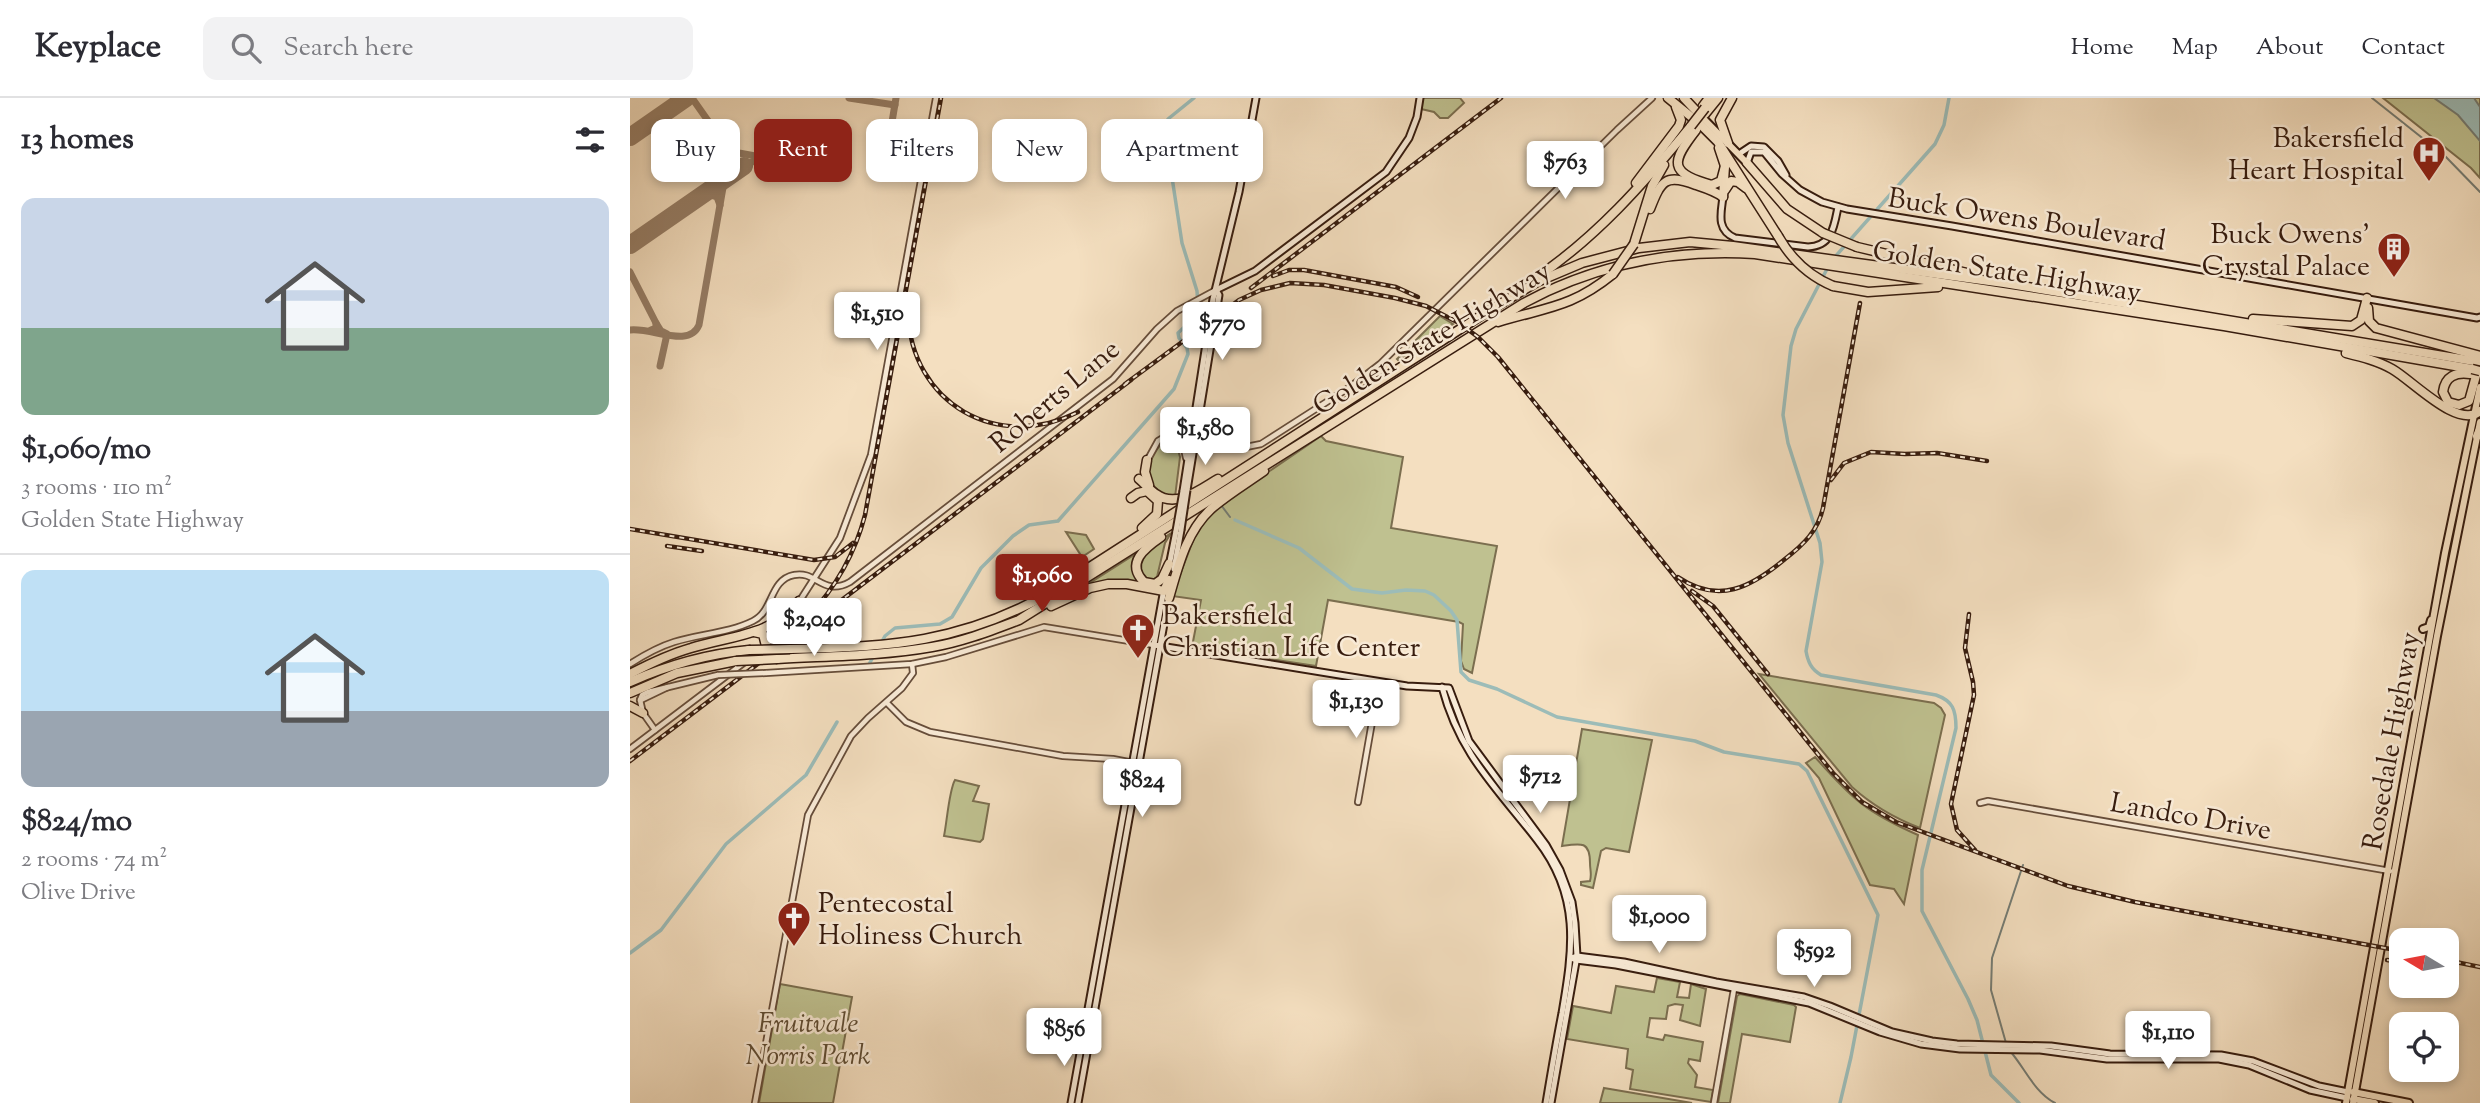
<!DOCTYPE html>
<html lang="en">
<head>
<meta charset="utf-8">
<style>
	:root { --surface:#fff; --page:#f2f2f3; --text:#2b2b33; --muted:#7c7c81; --line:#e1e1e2; --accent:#8f2418 }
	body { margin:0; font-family:"Sorts Mill Goudy",serif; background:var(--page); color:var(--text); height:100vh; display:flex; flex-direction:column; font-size:26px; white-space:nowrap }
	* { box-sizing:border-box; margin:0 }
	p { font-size:23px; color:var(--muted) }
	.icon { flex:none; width:38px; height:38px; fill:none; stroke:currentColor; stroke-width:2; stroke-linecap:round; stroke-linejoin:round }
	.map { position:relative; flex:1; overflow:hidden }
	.sheet { display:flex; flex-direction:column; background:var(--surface); width:630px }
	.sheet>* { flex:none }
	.top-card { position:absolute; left:21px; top:21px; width:665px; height:63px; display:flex; gap:14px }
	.needle { width:46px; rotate:280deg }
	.fabs { position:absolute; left:1759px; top:830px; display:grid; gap:14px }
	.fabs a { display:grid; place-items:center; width:70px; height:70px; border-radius:14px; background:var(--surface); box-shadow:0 4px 10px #0003; font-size:35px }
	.price { position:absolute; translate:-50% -60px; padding:0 16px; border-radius:7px; background:#fff; color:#222; font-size:23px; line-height:46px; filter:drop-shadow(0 2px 4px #0008) }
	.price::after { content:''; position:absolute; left:50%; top:42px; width:21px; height:16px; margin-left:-10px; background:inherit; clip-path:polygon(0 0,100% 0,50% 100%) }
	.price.current { background:var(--accent); color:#fff }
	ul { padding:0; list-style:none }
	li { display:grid; align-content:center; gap:14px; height:371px; padding:0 21px }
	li+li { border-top:2px solid var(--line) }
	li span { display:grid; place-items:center; height:217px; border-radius:14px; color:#555 }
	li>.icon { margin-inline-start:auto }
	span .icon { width:126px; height:126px; fill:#fffc; stroke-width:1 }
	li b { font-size:30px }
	h2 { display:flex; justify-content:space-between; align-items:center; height:84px; padding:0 21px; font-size:30px }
	.pill { padding:0 24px; border-radius:14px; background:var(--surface); box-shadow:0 4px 10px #0003; font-size:24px; line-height:63px }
	.pill.current { background:var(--accent); color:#fff }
	header { display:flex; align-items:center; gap:42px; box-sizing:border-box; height:98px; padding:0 35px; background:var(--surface); border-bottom:2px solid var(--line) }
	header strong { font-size:33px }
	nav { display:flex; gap:38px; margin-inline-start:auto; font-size:24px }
	.search { width:490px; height:63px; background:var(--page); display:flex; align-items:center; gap:18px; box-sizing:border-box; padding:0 24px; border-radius:14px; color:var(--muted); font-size:26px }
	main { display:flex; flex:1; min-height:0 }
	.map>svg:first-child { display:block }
</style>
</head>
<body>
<header>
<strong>Keyplace</strong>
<div class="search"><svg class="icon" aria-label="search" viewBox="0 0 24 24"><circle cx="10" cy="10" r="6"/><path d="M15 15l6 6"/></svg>Search here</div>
<nav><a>Home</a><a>Map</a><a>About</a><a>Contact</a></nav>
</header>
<main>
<section class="sheet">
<h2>13 homes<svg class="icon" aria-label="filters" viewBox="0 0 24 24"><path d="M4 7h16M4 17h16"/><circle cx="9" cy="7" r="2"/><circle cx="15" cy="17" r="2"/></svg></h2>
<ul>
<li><span style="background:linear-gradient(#c9d6e8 60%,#7fa58c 0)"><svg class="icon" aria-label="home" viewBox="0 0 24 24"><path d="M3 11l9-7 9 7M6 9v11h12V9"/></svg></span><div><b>$1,060/mo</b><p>3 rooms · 110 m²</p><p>Golden State Highway</p></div></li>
<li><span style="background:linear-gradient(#bfe0f5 65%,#9aa5b1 0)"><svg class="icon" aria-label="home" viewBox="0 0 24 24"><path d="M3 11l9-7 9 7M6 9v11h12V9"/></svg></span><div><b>$824/mo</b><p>2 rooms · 74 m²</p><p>Olive Drive</p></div></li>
</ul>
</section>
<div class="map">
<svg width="1850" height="1005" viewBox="0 0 1850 1005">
	<rect width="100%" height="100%" fill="#f4dfc0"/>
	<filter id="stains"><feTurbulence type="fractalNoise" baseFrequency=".00286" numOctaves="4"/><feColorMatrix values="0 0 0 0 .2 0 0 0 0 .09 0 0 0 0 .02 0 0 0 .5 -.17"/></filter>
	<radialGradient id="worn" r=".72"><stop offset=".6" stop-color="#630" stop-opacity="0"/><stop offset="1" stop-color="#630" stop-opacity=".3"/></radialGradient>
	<!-- green -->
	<g fill="#bfc190" stroke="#7b6e4f" stroke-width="2">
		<polygon points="793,0 830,0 834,5 818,20 810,20 804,14 791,11"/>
		<polygon points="1753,0 1850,0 1850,80 1841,70"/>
		<polygon points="810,218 823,226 768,262 767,261"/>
		<polygon points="691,338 696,343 773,359 761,430 867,448 842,575 834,571 831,563 833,526 829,524 698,502 686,568 562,549 571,502 542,498 564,440 576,421 594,404"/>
		<path d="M540,342L546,344L550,359L545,399C508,395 514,350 540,342Z"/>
		<polygon points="436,434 456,437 464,451 452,459"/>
		<path d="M541,435L535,445L527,479L521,483L515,480C501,460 526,446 541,435Z"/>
		<path d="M507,455C502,467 500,477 513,487L452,490Z"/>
		<path d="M1129,576L1304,605L1311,610L1315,617L1290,730C1264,720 1243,708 1222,689Z"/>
		<path d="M952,631L1022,642L999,754L976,750L971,753L963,790L951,787V784L960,783C962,776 960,772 960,765C960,743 951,745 932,748Z"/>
		<path d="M1185,659C1222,701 1236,714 1288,737L1274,806L1264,791L1240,787L1189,680L1176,665Z"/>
		<path d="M325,682L349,688L343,703L359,706L353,741L350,744L314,738C317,724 319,692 325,682Z"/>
		<polygon points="1027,880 1050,884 1047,899 1059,900 1061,886 1076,891 1070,928 1050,922 1053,907 1045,906 1038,908 1036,921 1020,920 1017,939 1033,942 1035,937 1073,944 1070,963 1059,961 1058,965 1067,977 1065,989 1083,992 1081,1004 1000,991 1003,972 996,970 998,951 937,941 943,908 981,915 986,888 1024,894"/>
		<polygon points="150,886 222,899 203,1005 129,1005"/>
		<polygon points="1110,896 1164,907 1166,909 1160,944 1112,936 1100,1005 1088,1005 1107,898"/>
		<polygon points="974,990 1062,1005 970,1005"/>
	</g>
	<!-- water -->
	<polygon fill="#9cbcb8" stroke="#747c74" stroke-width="2" points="1804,0 1844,0 1850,9 1850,43 1828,17"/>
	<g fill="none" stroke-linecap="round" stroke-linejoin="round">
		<!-- stream -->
		<g stroke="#747c74" stroke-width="2">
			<polyline points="1742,0 1815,58 1850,94"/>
			<polyline points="574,324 583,339"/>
			<polyline points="591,407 600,419"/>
			<polyline points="1376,945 1361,892 1362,860 1393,767"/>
			<path d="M1380,953C1395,970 1404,994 1425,1005"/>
		</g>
		<!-- canal -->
		<g stroke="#9cbcb8" stroke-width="3.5">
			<polyline points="1204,160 1305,46 1314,27 1319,0"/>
			<path d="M1198,169L1166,231L1161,248L1153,317L1158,345L1190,445L1192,464L1176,553C1178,564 1181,571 1191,577L1306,597C1323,603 1326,612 1326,630L1292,772V813L1338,901L1347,922L1361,977L1389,1005"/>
			<polyline points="605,422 669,450 722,491 752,495 776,492 795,493 804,497 821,513 827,522 831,574 839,582 867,591 927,619 1065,643 1094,654 1169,666 1177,673 1248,817 1221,959 1210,1005"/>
			<polyline points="238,568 255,538 265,530 310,526 322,519 351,470 383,438 399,427 428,423 544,291 558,256 557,250 549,240 548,235 564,220 568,208 567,193 552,145 536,40 538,21 564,0"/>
			<polyline points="0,855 31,832 96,746 176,677 207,624"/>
		</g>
		<!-- taxiway -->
		<g stroke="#967e67" stroke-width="7">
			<polyline points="219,0 265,7"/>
			<polyline points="37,13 53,0"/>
			<polyline points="97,48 109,55 215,74"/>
			<polyline points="256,60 266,0"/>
			<polyline points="114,68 132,59"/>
			<polyline points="75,95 96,78"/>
			<polyline points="52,112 77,96 87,99 90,107"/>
			<polyline points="0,174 26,225"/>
			<path d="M0,232C22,229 59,251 69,227L94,84L101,68L100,54L62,0"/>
			<polyline points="21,232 26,230 26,225 31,233 37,236 30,268"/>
		</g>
		<!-- runway -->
		<g stroke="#967e67" stroke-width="18">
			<polyline points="0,39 56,0"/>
			<polyline points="0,147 114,68"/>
		</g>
		<defs>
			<g id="tertiary">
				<polyline points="544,338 553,346 556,360"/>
				<polyline points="517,363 528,343 538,337 616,349 631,346 720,289 750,266 987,32 1022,0"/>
				<polyline points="169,504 210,440 241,357 306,0"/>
				<polyline points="135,548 147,536 160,517"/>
				<path d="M0,566C14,557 28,549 44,544C69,536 99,535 123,523C144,513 139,482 164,477C186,472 193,499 220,484L483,281L527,231L547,213L586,192"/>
				<polyline points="136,575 282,566 316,559 414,529 524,547"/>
				<polyline points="10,602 12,597 18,594 88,577"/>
				<polyline points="10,602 13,615 25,632"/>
				<polyline points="11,602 38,589"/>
				<polyline points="257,605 276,624 300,634 433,658 483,661 509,666"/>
				<polyline points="0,651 128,554"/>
				<polyline points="728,704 749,584"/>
				<polyline points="1350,705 1358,703 1760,773"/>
				<polyline points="125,1005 178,717 221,638 238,620 272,590 283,575 282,566"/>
				<polyline points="1084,1005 1104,891"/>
			</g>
			<g id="secondary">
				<polyline points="1109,56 1121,48 1134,49 1148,63 1156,77"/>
				<polyline points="1117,65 1121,54 1134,54 1152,76 1170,92 1192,104 1217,111 1322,128 1847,220 1850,219"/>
				<path d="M1093,99C1091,115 1086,132 1105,140L1178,149C1202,148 1204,129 1208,109"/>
				<polyline points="586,192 625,173 756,74 779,40 787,19 790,0"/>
				<polyline points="557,392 589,197 586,192"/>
				<polyline points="553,393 583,201 609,94 626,0"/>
				<polyline points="539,468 546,433"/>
				<polyline points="544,471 551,432"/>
				<polyline points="524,547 777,588 819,590 839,643 916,747 930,772 942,804 945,825 947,858 921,1005"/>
				<path d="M812,589C830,657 866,689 907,742C951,798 943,851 932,915C926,945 921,975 916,1005"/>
				<polyline points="941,860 947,858 994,864 1086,884 1174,899 1200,908 1262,934 1302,943 1327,946 1421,948 1480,956 1591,957 1623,963 1689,988 1718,994"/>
				<polyline points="941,860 946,862 986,867 1179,905 1250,934 1291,946 1330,951 1410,952 1477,961 1589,961 1619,967 1680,992 1717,1000"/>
				<polyline points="441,1005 534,491"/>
				<polyline points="448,1005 539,498"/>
			</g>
			<g id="primary">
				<polyline points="1069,16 1117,65"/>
				<polyline points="1793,531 1799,529 1801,522"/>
				<polyline points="1723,994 1779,1005"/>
				<polyline points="1723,1001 1745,1005"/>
				<polyline points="1716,1005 1815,455 1850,289"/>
				<polyline points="1723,1005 1807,538 1850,324"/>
			</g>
			<g id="motorway">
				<polyline points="1038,0 1070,26 1088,44 1148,138"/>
				<polyline points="1054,0 1069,16"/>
				<polyline points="1073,8 1079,0"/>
				<polyline points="1075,16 1088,0"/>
				<path d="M1066,32C1041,64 1038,75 1082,87L1091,83L1095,68"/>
				<polyline points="1098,45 1090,22 1102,0"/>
				<polyline points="1089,50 1095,68 1093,99"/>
				<polyline points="1117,65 1157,111 1193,135"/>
				<polyline points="1006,85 1049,28 1051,22 1046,9"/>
				<polyline points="1095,92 1101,83 1108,84 1116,90"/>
				<path d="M1020,111C1031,83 1035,75 1066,87C1075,90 1085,93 1093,99"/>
				<polyline points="1004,146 1022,88 1034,67"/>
				<polyline points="1227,149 1337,175"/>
				<path d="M903,182C966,140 1014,85 1061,28"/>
				<polyline points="1203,188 1238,194 1308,189"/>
				<polyline points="1738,210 1739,223 1746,230 1850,258"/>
				<polyline points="1623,221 1722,228 1731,222 1737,200"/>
				<path d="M868,224C917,209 941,210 983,176"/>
				<path d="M1716,255C1732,259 1748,263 1762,271C1782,282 1828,332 1850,313"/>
				<path d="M1840,276C1826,274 1815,278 1813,294L1818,304L1829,307L1839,303L1849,267"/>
				<polyline points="1847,338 1850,331"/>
				<polyline points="517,362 515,374 519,387"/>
				<path d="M509,381C515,386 520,392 526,396C546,411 571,391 588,381"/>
				<polyline points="501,400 508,395 517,393 528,403 527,416 512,430"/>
				<path d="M531,439C515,450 495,465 514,484L525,486L532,481L539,466"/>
				<path d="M539,500C548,469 556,434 581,411C597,397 617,385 634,373"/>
				<polyline points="421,508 460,490 478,486 497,486 534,493 539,482"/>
				<polyline points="124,534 133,536 136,548"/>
				<path d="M160,551C257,550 335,544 421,494L852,217L907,184L952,165L1009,150L1060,144L1103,148L1374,185L1850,264"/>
				<path d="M147,561C198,558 251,558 302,549C332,544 360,533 389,522L894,205C966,166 1044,151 1125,156L1594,228L1842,271"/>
				<path d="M0,576C19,566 40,556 61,550C99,538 143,538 169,503"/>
				<path d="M0,584C38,567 77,556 119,552"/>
				<polyline points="0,595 47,575 106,563"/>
				<polyline points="0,608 13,615"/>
			</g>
		</defs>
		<!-- tertiary casing -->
		<use href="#tertiary" stroke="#664d3a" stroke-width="8"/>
		<!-- secondary casing -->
		<use href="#secondary" stroke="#371c0e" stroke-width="9"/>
		<!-- primary casing -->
		<use href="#primary" stroke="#371c0e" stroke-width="10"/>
		<!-- motorway casing -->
		<use href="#motorway" stroke="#371c0e" stroke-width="11"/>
		<!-- tertiary -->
		<use href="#tertiary" stroke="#f8ead6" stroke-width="4.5"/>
		<!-- secondary -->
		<use href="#secondary" stroke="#f8ead6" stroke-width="5"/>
		<!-- primary -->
		<use href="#primary" stroke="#f4dfc0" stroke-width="6"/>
		<!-- motorway -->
		<use href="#motorway" stroke="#f4dfc0" stroke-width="8"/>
		<defs>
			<g id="rail">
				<polyline points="643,178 659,172 674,172 766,189 788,199"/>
				<polyline points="621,190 871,0"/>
				<path d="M278,215C281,305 367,355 448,314"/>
				<polyline points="495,286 609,202 631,192 660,185 694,187 765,200 796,208 829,225 848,239 868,259 1203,675 1232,704 1266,724 1438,788 1505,804 1771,853"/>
				<polyline points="1201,382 1214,365 1241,354 1275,356 1307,355 1357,363"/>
				<polyline points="0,431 184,462 205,459 223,445"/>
				<polyline points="37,448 72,453"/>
				<path d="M1048,479C1089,507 1121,489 1155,461C1173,447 1188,433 1193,410L1230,205"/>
				<polyline points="1062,493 1083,508 1138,576"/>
				<polyline points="1339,516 1335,550 1343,584 1344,597 1321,706 1327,732 1345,752"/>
				<path d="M178,519C205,490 225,456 235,417L311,0"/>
				<polyline points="0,663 501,282"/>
				<polyline points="1757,862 1771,864"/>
				<polyline points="1816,862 1850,869"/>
			</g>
		</defs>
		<!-- rail casing -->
		<use href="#rail" stroke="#371c0e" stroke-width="4.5"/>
		<!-- rail -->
		<use href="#rail" stroke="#f8ead6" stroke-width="2" stroke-dasharray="5" stroke-linecap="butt"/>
		<defs>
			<polyline id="tertiary-bridge" points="88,577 136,575"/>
			<g id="secondary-bridge">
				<polyline points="551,432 557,392"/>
				<polyline points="546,433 553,393"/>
			</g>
			<g id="motorway-bridge">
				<polyline points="1061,28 1075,10"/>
				<polyline points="1193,135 1227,149"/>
				<path d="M1148,138C1161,161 1179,178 1203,188"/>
				<polyline points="983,176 1004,146"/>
				<polyline points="1842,271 1850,273"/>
				<polyline points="119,552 160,551"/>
				<polyline points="106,563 147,561"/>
			</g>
		</defs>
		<!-- tertiary-bridge casing -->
		<use href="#tertiary-bridge" stroke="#664d3a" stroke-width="8" stroke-linecap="butt"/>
		<!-- secondary-bridge casing -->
		<use href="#secondary-bridge" stroke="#371c0e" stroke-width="9" stroke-linecap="butt"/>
		<!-- motorway-bridge casing -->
		<use href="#motorway-bridge" stroke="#371c0e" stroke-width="11" stroke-linecap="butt"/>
		<!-- tertiary-bridge -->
		<use href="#tertiary-bridge" stroke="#f8ead6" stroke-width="4.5"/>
		<!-- secondary-bridge -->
		<use href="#secondary-bridge" stroke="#f8ead6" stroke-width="5"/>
		<!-- motorway-bridge -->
		<use href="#motorway-bridge" stroke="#f4dfc0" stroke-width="8"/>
	</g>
	<!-- icons -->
	<defs>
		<symbol id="hospital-pin" viewBox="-11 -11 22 30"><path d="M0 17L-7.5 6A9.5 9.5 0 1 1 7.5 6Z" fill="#8f2418" stroke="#f8ead6"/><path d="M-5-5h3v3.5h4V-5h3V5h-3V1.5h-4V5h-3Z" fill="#fff"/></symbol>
		<symbol id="building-pin" viewBox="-11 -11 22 30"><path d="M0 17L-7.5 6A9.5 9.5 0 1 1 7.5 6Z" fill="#8f2418" stroke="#f8ead6"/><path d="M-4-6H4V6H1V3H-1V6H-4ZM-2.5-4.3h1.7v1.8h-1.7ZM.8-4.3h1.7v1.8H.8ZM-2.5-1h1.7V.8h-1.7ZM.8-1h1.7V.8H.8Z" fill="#fff"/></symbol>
		<symbol id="church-pin" viewBox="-11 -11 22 30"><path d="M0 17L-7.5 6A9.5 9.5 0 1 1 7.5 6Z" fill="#8f2418" stroke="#f8ead6"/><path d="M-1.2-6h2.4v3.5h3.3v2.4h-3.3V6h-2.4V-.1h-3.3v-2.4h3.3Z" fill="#fff"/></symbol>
	</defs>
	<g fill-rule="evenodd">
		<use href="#hospital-pin" x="1780" y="36" width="38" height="52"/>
		<use href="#building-pin" x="1745" y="132" width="38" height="52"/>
		<use href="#church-pin" x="489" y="513" width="38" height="52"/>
		<use href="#church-pin" x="145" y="801" width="38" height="52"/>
	</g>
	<g text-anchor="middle" stroke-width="5" stroke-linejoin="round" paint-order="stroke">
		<!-- poi labels -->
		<g font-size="28" fill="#371c0e" stroke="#f8ead6" text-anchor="end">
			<text x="1774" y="49">Bakersfield<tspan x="1774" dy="32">Heart Hospital</tspan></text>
			<text x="1740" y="145">Buck Owens'<tspan x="1740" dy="32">Crystal Palace</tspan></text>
			<text x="532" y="526" text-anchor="start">Bakersfield<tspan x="532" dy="32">Christian Life Center</tspan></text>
			<text x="188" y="814" text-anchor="start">Pentecostal<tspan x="188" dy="32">Holiness Church</tspan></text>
		</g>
		<!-- street labels -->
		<g font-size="28" fill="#371c0e" stroke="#f8ead6">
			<text transform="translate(1397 120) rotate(9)" y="10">Buck Owens Boulevard</text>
			<text transform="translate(1377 172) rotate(9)" y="10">Golden State Highway</text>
			<text transform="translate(801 239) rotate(-31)" y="10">Golden State Highway</text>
			<text transform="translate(424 297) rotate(-40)" y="10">Roberts Lane</text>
			<text transform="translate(1760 643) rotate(-80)" y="10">Rosedale Highway</text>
			<text transform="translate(1561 717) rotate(10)" y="10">Landco Drive</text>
		</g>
		<!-- park labels -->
		<g font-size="28" font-style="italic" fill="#604e35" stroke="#f8ead6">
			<text x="178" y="934">Fruitvale<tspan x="178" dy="32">Norris Park</tspan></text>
		</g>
	</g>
	<rect width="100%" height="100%" filter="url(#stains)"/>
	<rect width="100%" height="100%" fill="url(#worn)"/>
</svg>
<div class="fabs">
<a><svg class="needle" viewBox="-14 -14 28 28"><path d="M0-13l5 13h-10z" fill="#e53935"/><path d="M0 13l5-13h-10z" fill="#7c7c81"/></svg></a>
<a><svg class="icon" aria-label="locate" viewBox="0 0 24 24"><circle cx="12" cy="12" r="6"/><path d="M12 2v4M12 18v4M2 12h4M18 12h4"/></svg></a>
</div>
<b class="price" style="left:935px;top:103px">$763</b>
<b class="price" style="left:247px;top:254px">$1,510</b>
<b class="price" style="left:592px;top:264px">$770</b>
<b class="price" style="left:575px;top:369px">$1,580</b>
<b class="price current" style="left:412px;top:516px">$1,060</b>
<b class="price" style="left:184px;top:560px">$2,040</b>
<b class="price" style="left:726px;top:642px">$1,130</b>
<b class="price" style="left:910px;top:717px">$712</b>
<b class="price" style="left:512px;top:721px">$824</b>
<b class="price" style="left:1029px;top:857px">$1,000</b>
<b class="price" style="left:1184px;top:891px">$592</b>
<b class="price" style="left:434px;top:970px">$856</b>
<b class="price" style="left:1538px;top:973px">$1,110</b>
<div class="top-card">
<a class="pill">Buy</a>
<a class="pill current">Rent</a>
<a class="pill">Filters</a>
<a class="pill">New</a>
<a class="pill">Apartment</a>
</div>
</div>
</main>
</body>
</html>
